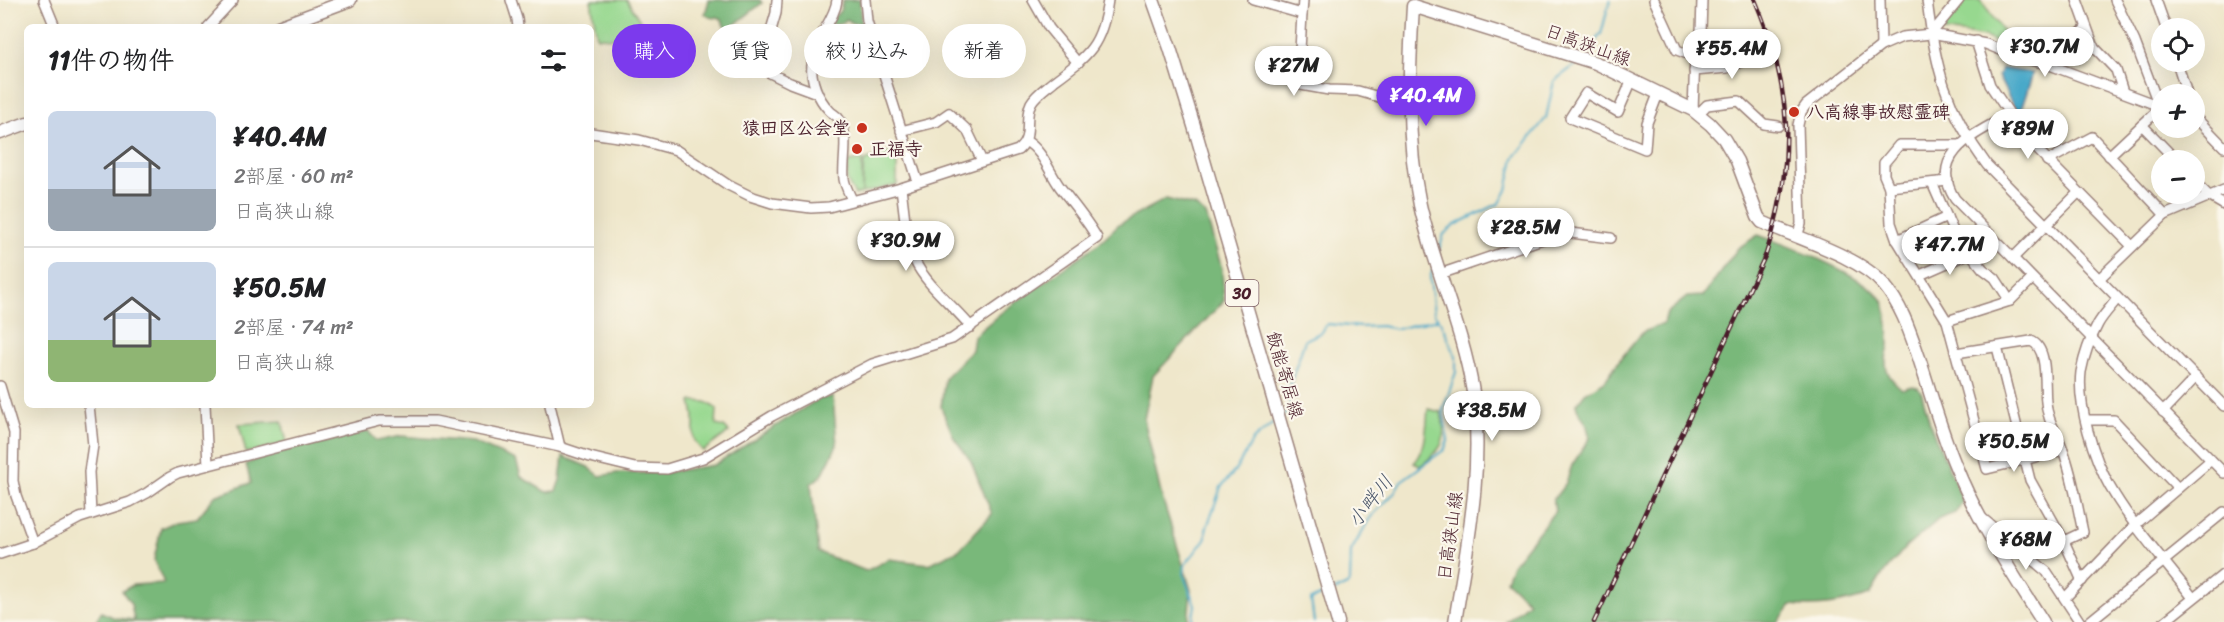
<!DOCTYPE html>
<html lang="ja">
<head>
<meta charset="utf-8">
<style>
	:root { --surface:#fff; --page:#f6f6f6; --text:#202124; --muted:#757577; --line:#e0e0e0; --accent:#7c3aed }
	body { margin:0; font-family:Sriracha,"Klee One",sans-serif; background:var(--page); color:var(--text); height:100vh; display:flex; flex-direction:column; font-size:22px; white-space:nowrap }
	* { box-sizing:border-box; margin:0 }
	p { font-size:20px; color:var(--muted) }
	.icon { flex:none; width:33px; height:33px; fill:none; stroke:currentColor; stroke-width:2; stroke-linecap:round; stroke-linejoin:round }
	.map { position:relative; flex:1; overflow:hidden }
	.details { position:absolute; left:24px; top:24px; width:570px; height:384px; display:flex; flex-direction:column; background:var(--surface); border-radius:9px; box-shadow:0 6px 24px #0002 }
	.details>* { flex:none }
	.top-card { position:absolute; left:612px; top:24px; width:570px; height:54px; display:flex; gap:12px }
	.fabs { position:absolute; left:2151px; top:18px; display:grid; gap:12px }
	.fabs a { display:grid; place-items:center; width:54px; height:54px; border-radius:50%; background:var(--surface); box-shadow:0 6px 24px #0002; font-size:30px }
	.price { position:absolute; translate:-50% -51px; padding:0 14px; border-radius:21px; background:#fff; color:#222; font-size:20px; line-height:39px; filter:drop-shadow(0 2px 3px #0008) }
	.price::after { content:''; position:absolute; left:50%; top:36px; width:18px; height:14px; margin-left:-9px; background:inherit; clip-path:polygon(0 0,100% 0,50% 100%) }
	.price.active { background:var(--accent); color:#fff }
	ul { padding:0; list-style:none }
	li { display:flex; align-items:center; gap:18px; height:150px; padding:0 24px }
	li+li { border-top:2px solid var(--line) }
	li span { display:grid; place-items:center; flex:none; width:168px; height:120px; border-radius:9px; color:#555 }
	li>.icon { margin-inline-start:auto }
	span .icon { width:72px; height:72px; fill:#fffc; stroke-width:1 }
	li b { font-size:26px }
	h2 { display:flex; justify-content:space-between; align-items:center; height:72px; padding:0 24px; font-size:26px }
	.chip { padding:0 21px; border-radius:27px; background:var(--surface); box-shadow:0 6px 24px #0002; font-size:21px; line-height:54px }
	.chip.active { background:var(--accent); color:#fff }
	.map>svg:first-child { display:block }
</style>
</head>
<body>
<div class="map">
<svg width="2224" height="622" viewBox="0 0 2224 622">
	<rect width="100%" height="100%" fill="#fbf7ec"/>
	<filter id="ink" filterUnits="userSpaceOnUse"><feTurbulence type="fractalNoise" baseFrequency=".0167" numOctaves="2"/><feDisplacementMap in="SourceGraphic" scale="12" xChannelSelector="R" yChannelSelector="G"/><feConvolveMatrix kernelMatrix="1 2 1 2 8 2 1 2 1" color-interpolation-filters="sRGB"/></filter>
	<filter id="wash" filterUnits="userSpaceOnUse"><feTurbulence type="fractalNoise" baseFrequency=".008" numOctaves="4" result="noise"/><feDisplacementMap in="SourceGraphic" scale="24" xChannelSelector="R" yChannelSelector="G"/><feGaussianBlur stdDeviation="1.35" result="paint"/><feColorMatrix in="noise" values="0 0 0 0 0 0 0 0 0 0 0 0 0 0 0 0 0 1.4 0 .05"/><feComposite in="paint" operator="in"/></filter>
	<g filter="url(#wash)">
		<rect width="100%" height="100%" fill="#efe7cb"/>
		<!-- green -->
		<g fill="#97d88f" stroke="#707c5d" stroke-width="1.5">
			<polygon points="591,0 627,0 652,40 597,37"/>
			<path d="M1964,0H1980L2016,49C2005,49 1995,40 1984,37C1971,34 1956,32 1944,32L1943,28Z"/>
			<polygon points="897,150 897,185 855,195 847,181 848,162 862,160 862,192 864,161"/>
			<path d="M693,401L706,402L717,409L716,425L724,427L729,432L703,451C689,438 695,433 694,418C694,413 692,407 691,402Z"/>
			<path d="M1428,409L1441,412C1448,441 1443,449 1420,466L1414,463C1427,450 1426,427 1428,409Z"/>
			<polygon points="282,421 287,443 246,453 239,424"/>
		</g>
		<!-- forest -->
		<g fill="#79b87a" stroke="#626c52" stroke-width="1.5">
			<path d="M709,0H760L762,3L729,29L724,26L722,19L718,17C712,19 709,17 705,14Z"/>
			<polygon points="843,0 860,0 861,23 852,23 847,19 842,23 833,25 830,21 840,11"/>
			<path d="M1166,199L1195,206L1206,215L1222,269L1224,301L1153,376L1144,419L1161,494L1191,590L1188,622H95L101,612L115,618L134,620L131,604L122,591L133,585L164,583L154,560L161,528L177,521L197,518L215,496L251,483L246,464C285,446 328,444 368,431L377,441L401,436L473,442L516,460L521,477L546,492L556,491L560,480L563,456L588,467L600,476L617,473H662L714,465L820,398L833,397L837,445L822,475L811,484L818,552L866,571L889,559L929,564L959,550L992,514L971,461L954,438L941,407L945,377L972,350L974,336L1002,312L1099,243L1119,224Z"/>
			<path d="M1758,235C1784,244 1874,278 1884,303C1887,312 1889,335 1889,345C1889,351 1885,357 1886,363C1886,375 1894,382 1902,389L1912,386L1918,387L1922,394L1931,427L1963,501L1955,513L1939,519L1904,549L1882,575L1870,595C1841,604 1822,608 1791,605L1778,622H1506L1529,602L1506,580L1512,565L1555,511L1553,500L1566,483L1572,465L1590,438L1586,423L1579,413L1576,405L1585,393L1605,381L1618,362L1643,332L1664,324L1667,313L1687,297L1703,296L1738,248Z"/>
		</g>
		<!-- water -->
		<polygon fill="#4aa9c9" stroke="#4a647a" stroke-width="1.5" points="2001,68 2033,73 2020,113 2015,110 1998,76"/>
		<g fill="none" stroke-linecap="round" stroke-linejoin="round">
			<!-- stream -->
			<g stroke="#4aa9c9" stroke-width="2">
				<polyline points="1582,56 1601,34 1610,0"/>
				<polyline points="1438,252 1444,234 1455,225 1500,203 1507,190 1514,158 1546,118 1554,81 1578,63"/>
				<polyline points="1283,416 1291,409 1287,393 1305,340 1322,332 1327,324 1361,327 1381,326 1396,329 1438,319"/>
				<polyline points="1334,591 1347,585 1350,581 1351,551 1370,518 1394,493 1401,481 1444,450 1448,441 1443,410 1456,372 1456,357 1442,324 1434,313 1430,278 1433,269"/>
				<polyline points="1192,622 1195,605 1184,576 1185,565 1206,538 1206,530 1221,487 1235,471 1253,440 1276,421"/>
				<polyline points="1314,622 1311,600 1326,593"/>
			</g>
		</g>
	</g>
	<g filter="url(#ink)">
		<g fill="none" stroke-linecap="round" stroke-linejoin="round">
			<!-- minor-tunnel -->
			<polyline stroke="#cebfab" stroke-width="9" stroke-dasharray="9 4.5" stroke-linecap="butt" points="1778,126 1792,125"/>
			<defs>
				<g id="minor">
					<polyline points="44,0 55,27"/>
					<polyline points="511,0 517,19 518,27"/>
					<polyline points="777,0 776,13 760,68 790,83 817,93"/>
					<path d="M837,0C835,20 814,38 812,64C810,79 818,99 829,110C832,114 837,115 839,119C850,135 842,161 844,179C845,186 849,193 852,200"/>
					<polyline points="865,0 867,21 918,182"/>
					<polyline points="1033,0 1049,28 1078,63"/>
					<polyline points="1253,0 1302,14 1299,68 1301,85 1329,90 1358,91 1410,106"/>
					<polyline points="1654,0 1677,50 1695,57 1693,110"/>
					<polyline points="1880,0 1881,46"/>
					<path d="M1927,0C1935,67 1946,110 1987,165L2224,406"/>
					<polyline points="2077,0 2094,47 2116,70 2123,92"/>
					<polyline points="2156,0 2166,28"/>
					<polyline points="1302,14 1303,0"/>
					<polyline points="208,27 233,0"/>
					<polyline points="1931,34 1959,0"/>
					<polyline points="1976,41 1990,85 2026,138 2132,246"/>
					<polyline points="1695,57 1701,32 1702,0"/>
					<polyline points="2177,62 2187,94"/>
					<polyline points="2047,64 2086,28"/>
					<polyline points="1694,71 1727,68 1730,64 1739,63 1736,43 1746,42"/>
					<polyline points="1632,80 1618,112 1586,93 1570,118 1645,149 1647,123 1658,94"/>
					<polyline points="1698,114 1707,105 1739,101 1764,124 1778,126"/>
					<path d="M2009,115C1977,133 1926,154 1955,199L2224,473"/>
					<polyline points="2194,116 2224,147"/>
					<polyline points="2142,125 2176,160"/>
					<polyline points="901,131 936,122 949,113 967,130 982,161"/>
					<path d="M591,133L639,140L676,150L728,185L750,196L772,203L811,208L829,207L901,188L1018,150C1034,137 1023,119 1031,103C1036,94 1046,88 1054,81C1089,55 1102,45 1108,0"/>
					<polyline points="1959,145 1899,145 1884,163 1884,175 1889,187 1891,223 1897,240 1947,321 1987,469 2063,450"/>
					<polyline points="2109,156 2157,111 2159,106 2135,42 2115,0"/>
					<polyline points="2047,161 2092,137 2165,215"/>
					<polyline points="2194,181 2209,196 2224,205"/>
					<polyline points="1932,183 1954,233 1983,269 1995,278 2010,301"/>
					<polyline points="1889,187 1948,181"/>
					<path d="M901,188C904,208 906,244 915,261C926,285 955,307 971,327"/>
					<polyline points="1797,237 1801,224 1798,125 1801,112 1806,105 1881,46 1902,37 1931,34 1986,44 2015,56 2047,64 2162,107"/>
					<polyline points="1897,240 1947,217"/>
					<polyline points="2013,258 2078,193"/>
					<polyline points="1440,274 1563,232 1611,238"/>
					<polyline points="1920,275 1970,253"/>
					<polyline points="2099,279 2165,215 2224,190"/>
					<path d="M2117,299C2111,307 2103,315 2098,324C2090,339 2084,356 2081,372C2077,405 2094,459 2110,487C2133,527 2166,562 2193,598"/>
					<polyline points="1947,321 2010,301 2032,279"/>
					<polyline points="1997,347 2030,480 2064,541 2082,581"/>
					<path d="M1956,353L2031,341C2049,348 2044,386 2046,402C2047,420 2057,433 2063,450C2073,476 2077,505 2083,532L2064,541"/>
					<polyline points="0,386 14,433 13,481 16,496 33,543"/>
					<polyline points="89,405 93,445 89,472 91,514"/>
					<polyline points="205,405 208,465"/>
					<polyline points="550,405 560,447"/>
					<polyline points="2163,412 2196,377"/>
					<polyline points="2086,420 2114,420 2178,488"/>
					<polyline points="1982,518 2047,572 2080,622"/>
					<path d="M0,554L33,543L80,518L130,502L147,493L170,477L178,473L379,421H435L560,447L590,457L635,468L667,469L703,458L772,416L872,364L952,339L1097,238C1087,220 1073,204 1060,187C1049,172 1043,151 1026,141"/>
					<polyline points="2065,598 2136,524 2211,460"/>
					<polyline points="2089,622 2224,512"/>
					<polyline points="2164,622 2224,574"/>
				</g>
				<g id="major">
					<polyline points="1153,0 1170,48 1194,126 1338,622"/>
					<polyline points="278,27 350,0"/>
					<polyline points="0,133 27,123"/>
					<path d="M1455,622C1467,546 1484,469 1473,392C1463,328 1434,268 1420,205C1406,139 1409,72 1413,6L1596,63L1693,110L1710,124L1724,139L1737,161L1758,217L1762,222C1797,238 1859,256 1884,285C1902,306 1910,332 1919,358C1931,394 1941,432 1956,467C1978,521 2011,572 2043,622"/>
				</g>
			</defs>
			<!-- minor casing -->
			<use href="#minor" stroke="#9c837b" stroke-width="12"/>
			<!-- major casing -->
			<use href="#major" stroke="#9c837b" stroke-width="15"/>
			<!-- minor -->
			<use href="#minor" stroke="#fff" stroke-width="9"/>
			<!-- major -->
			<use href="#major" stroke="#fff" stroke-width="12"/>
			<defs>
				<path id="rail" d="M1594,622L1766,254C1796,163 1793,89 1755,0"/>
			</defs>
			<!-- rail casing -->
			<use href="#rail" stroke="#4a1f2b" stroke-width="4.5"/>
			<!-- rail -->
			<use href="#rail" stroke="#fbf7ec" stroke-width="2" stroke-dasharray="7" stroke-linecap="butt"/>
		</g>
	</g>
	<!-- markers -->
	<g fill="#c8321e" stroke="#fbf7ec" stroke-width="2">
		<circle cx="1794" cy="112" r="6"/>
		<circle cx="862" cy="128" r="6"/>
		<circle cx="857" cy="149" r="6"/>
	</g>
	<g text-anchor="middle" stroke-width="4.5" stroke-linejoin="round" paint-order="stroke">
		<!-- shield labels -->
		<rect fill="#fbf7ec" stroke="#7f6065" stroke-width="1.5" x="1225.5" y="280" width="33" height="26" rx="4.5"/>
		<g font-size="16" font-weight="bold" fill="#4a1f2b">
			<text x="1242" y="299">30</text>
		</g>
		<!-- street labels -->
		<g font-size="18" fill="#4a1f2b" stroke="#fbf7ec">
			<text transform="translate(1588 45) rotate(20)" y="6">日高狭山線</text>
			<text transform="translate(1285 375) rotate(74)" y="6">飯能寄居線</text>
			<text transform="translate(1450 536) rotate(-82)" y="6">日高狭山線</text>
		</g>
		<!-- poi labels -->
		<g font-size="18" font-weight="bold" fill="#4a1f2b" stroke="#fbf7ec" text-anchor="start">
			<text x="1806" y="118">八高線事故慰霊碑</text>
			<text x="850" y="134" text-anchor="end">猿田区公会堂</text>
			<text x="869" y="155">正福寺</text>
		</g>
		<!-- water labels -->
		<g font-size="20" font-style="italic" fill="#4a566a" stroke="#fbf7ec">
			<text transform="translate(1370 501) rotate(-52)" y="7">小畔川</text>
		</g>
	</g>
</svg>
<div class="fabs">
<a><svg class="icon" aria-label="locate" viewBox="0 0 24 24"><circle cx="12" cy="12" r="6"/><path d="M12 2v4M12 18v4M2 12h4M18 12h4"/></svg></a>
<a>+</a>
<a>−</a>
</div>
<b class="price" style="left:2045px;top:78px">¥30.7M</b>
<b class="price" style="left:1732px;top:80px">¥55.4M</b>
<b class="price" style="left:1294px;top:97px">¥27M</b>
<b class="price active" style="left:1426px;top:127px">¥40.4M</b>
<b class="price" style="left:2028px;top:160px">¥89M</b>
<b class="price" style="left:1526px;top:259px">¥28.5M</b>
<b class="price" style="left:906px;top:272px">¥30.9M</b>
<b class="price" style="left:1950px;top:276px">¥47.7M</b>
<b class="price" style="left:1492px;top:442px">¥38.5M</b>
<b class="price" style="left:2014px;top:473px">¥50.5M</b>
<b class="price" style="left:2026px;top:571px">¥68M</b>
<div class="top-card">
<a class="chip active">購入</a>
<a class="chip">賃貸</a>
<a class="chip">絞り込み</a>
<a class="chip">新着</a>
</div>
<section class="details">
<h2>11件の物件<svg class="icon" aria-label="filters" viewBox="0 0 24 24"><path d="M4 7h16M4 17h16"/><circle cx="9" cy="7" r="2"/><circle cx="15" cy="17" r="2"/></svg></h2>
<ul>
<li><span style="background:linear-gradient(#c9d6e8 65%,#9aa5b1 0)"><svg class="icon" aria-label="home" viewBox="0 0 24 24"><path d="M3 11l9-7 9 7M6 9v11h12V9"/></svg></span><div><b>¥40.4M</b><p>2部屋 · 60 m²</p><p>日高狭山線</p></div></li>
<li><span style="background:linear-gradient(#c9d6e8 65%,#8fb573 0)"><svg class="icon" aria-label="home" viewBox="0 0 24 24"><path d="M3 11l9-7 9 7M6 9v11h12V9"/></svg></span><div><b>¥50.5M</b><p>2部屋 · 74 m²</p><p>日高狭山線</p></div></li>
</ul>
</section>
</div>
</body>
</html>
